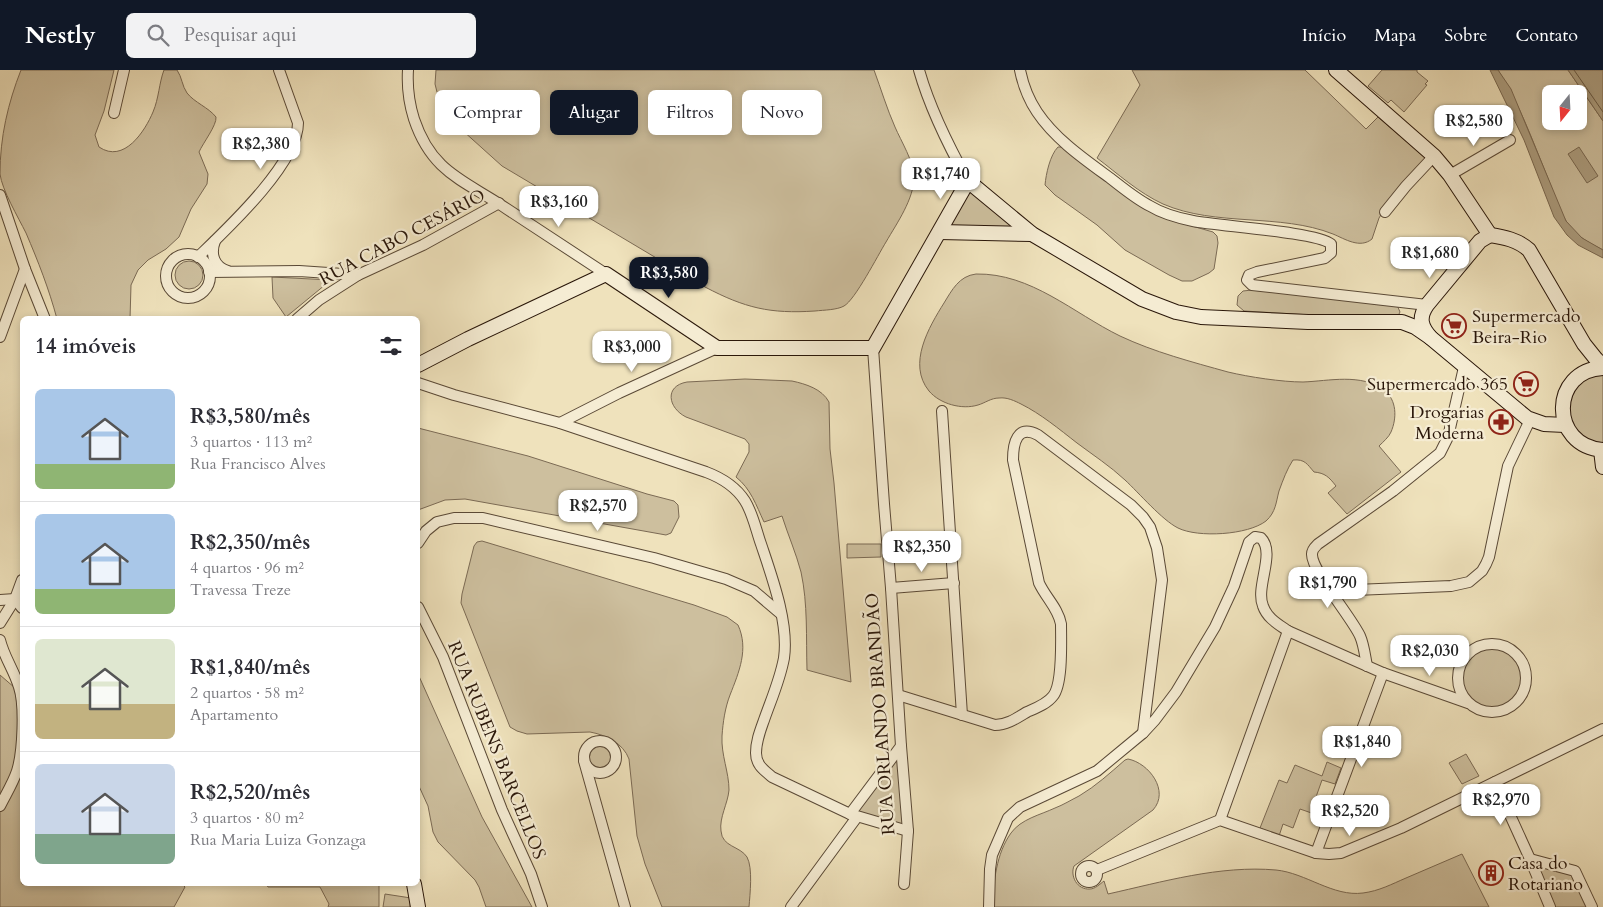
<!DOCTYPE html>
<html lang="pt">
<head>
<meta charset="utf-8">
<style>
	:root { --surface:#fff; --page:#f2f2f3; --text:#2b2b33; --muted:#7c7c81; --line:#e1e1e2; --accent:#111827 }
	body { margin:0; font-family:Cardo,serif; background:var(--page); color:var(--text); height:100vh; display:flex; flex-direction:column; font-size:19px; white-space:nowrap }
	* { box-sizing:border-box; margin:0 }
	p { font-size:16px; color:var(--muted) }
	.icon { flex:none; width:28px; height:28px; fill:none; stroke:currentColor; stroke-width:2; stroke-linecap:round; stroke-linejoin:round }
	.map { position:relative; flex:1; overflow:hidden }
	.panel { position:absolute; left:20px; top:246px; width:400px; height:570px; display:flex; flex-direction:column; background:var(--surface); border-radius:8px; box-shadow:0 2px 8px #0003 }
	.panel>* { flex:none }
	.hud { position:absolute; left:435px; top:20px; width:475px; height:45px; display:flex; gap:10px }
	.needle { width:32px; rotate:198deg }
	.fabs { position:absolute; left:1542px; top:15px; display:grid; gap:10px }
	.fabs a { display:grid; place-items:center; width:45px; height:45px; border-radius:8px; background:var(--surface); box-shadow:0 2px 8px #0003; font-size:25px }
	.price { position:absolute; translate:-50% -42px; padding:0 11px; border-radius:10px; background:#fff; color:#222; font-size:16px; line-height:32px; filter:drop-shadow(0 1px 2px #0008) }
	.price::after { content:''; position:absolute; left:50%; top:30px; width:15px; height:11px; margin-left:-8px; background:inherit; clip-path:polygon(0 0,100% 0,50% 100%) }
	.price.active { background:var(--accent); color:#fff }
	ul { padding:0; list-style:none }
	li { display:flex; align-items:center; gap:15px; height:125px; padding:0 15px }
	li+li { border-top:1px solid var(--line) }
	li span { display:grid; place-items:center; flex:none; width:140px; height:100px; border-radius:8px; color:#555 }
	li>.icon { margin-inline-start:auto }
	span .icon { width:60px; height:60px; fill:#fffc; stroke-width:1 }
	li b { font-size:21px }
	h2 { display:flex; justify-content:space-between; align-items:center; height:60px; padding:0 15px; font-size:21px }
	.tag { padding:0 18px; border-radius:8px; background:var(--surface); box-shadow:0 2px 8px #0003; font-size:18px; line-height:45px }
	.tag.active { background:var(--accent); color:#fff }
	header { display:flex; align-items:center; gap:30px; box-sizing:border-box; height:70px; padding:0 25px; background:var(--accent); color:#fff }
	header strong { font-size:24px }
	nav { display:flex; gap:28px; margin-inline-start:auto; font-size:18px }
	.search { width:350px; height:45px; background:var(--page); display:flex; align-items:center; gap:12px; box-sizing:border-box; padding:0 18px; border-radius:8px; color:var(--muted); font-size:19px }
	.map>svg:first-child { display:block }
</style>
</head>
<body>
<header>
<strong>Nestly</strong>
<div class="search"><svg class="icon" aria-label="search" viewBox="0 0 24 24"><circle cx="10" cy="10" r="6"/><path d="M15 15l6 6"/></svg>Pesquisar aqui</div>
<nav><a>Início</a><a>Mapa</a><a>Sobre</a><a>Contato</a></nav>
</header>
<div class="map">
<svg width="1603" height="837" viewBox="0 0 1603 837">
	<rect width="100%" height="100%" fill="#efe2bc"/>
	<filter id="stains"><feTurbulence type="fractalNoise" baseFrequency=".004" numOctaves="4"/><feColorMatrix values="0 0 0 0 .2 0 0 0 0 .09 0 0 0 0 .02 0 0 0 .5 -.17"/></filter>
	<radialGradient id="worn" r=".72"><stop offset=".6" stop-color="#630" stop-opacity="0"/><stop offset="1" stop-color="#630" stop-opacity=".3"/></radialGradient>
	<!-- green -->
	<g fill="#cdbf9e" stroke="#7b6a54" fill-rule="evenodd">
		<path d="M21,0H114L104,41L95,65L99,77C124,94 145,61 153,42C159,28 159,13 164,0H177C182,7 182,16 187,23C195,33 208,37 216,47C217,55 203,73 199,82L208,104L207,114L191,139L179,167L166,179L148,190L138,200L131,215L130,249H57C49,219 38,191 26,163C18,147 2,120 0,104C0,67 8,33 21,0Z"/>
		<path d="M436,0H874C881,19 887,39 895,57C901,71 914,92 914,107C914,129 897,153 886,172C878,185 855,230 844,236C837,240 824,240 815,241C770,244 745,238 705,217L502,96L462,60L445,39L439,30L435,14Z"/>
		<path d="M1132,0H1305L1366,59L1378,47L1428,90L1384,140L1379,148L1372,169C1360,179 1345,169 1333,164C1280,143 1216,157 1163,134C1139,123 1118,104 1097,88L1140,15Z"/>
		<polygon points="1382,0 1417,0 1417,2 1428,11 1425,14 1427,15 1404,42 1391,30 1388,33 1368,16"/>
		<path d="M1498,0H1568L1603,51V180C1591,174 1580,168 1571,158C1559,143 1554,123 1547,106C1532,69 1519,33 1498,0ZM1551,24H1579V51H1551Z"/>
		<path d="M1058,77H1062L1171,150L1213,162L1217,166L1218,173L1214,199L1209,203L1192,211H1182L1169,205L1125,180L1097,155L1055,125L1045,115C1046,104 1050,85 1058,77Z"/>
		<polygon points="968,111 1032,164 940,162"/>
		<circle cx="189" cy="205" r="14"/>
		<path d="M976,204C1031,203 1073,243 1120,266C1154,282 1192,292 1228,302C1249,307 1282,312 1303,312C1329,311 1361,303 1384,320C1397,330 1397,348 1391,362C1389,367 1383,372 1379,376L1401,402L1347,444L1328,423L1336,416C1329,407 1325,403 1314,402C1307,394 1305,389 1293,390C1287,399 1283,410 1279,421C1276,432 1276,442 1266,451C1248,465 1198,468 1178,458C1162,450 1139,423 1125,410C1110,396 1093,385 1077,373C1059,359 1041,344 1021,334C1015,331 1007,327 999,328C991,328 985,333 978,335C962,340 940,334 929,321C907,294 929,257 944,233C952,220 959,206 976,204Z"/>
		<polygon points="272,207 331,210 286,247 273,228"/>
		<polygon points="1252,220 1397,235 1400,242 1398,246 1378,249 1244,241 1237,235 1238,226 1243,221"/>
		<polygon points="1603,303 1603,377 1591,375 1568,352 1572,320 1592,304"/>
		<path d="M745,309L792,311C806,314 822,319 829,332L830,379L834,413L851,612L807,600C806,568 808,534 801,502C796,483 788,465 782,446L764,452C756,435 751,419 736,407L749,382V374L745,369L686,347C668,338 664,316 687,312Z"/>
		<polygon points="418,358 528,386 647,424 674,431 678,435 679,447 671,463 666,465 465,429 445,430 418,440"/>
		<path d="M482,471L694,535L727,547L738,555C749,579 739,602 730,625C725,638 723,652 722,666C721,685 729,702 729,720C728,733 719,748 721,761C722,777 740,776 747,787C753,798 750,824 749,837H662L645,794L637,766L629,689C623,673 606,665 590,662L527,664L517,661L510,657L461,533L462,524L474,476L477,472Z"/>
		<polygon points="847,474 881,474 881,487 847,488"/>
		<circle cx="1492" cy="607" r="32"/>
		<polygon points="418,604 482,747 532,837 486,837 479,817 475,810 438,772 433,762 428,736 418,714"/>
		<polygon points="0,605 22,624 22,814 182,814 185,817 174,837 0,837"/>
		<circle cx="600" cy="687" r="12"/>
		<polygon points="899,684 905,757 855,743"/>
		<polygon points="1466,684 1479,706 1462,714 1449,693"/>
		<path d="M1128,689C1149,693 1170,721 1153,740L1074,796C1070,806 1077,820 1090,819C1095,819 1100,814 1104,811L1108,824C1162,812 1220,795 1276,800C1306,803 1333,827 1363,823C1379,821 1392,814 1406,808C1425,800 1443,792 1462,784L1489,837H992C994,811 996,784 1011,763C1021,749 1040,745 1055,738C1063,735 1071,730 1079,726C1096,716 1110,703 1125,690Z"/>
		<polygon points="1327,692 1341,698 1335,714 1322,710 1316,727 1328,732 1323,747 1300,739 1293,758 1283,754 1279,766 1260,758 1279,710 1287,713 1295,695 1322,706"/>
		<polygon points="1533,791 1574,803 1589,837 1551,837"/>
		<polygon points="266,814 379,814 379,837 328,837 329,834 320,817 268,817"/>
		<polygon points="385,824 411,828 410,837 383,837"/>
	</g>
	<!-- water -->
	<g fill="#ac9d7f" stroke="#786750">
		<polygon points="1490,0 1498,0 1511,19 1566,151 1582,168 1603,180 1603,188 1578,175 1567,165 1554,147 1524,70"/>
		<polygon points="1568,0 1603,0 1603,51"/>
		<polygon points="1579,77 1598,106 1587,113 1568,84"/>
	</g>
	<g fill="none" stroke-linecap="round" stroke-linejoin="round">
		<!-- shore -->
		<polyline stroke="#6a5a44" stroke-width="1" points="1574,0 1603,42"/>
		<defs>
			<g id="street">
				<path d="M408,0C407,16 409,33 414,49C432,103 464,110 507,139C540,161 573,182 606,204"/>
				<path d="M919,0C930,39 948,75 968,111"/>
				<path d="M1020,0C1023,15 1029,30 1037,42C1055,69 1084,89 1110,108C1123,118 1136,129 1150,136C1163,144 1178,148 1193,151C1218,156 1317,162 1331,174V183L1325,188L1257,202L1249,205L1247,210L1252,215L1427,235"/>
				<polyline points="114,43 124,0"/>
				<polyline points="1450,105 1510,70"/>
				<polyline points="0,125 25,199 45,249"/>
				<polyline points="1385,142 1406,116 1434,86"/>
				<path d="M215,171C210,184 214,197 228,201"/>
				<circle cx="188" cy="206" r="22"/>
				<path d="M198,187C227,159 298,93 298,53L279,0"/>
				<polyline points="209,202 299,201 358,205"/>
				<polyline points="297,249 319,230 358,205 423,175 499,133"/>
				<polyline points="0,267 25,199"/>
				<polyline points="873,278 884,434 891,518 901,676 908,761 904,814"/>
				<path d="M418,313L454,325L560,353L706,402C722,408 736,417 745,431C753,444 756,460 761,474C772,507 789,553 784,588C780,610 771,630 764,650C760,661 756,671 756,683C756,695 764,700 772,707L850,744L908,761"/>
				<polyline points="942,341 962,645"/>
				<polyline points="560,353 619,323 717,278"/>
				<polyline points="418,473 426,461 437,452 454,448 483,448 654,488 726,509 754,521 781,544"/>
				<polyline points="891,518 954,513"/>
				<polyline points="1331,521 1451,516 1469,512 1482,501 1486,494 1489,487 1508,396 1530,350"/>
				<polyline points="15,529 22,538"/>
				<polyline points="0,530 15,529"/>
				<polyline points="418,537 443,587 502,740 531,804 542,837"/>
				<polyline points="0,553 15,529 22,510"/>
				<path d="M0,570C4,587 14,600 19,617C25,635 23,682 17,701C13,713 6,724 0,736"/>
				<circle cx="1492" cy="608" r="34"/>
				<path d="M1367,596C1365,586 1364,575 1360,566C1352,548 1311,500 1312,484C1312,479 1315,477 1318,474L1393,421L1440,383L1448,367L1464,297"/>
				<path d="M898,625L995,655C1007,655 1017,648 1027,642C1036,638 1047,634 1053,626C1063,614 1061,571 1061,554C1058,538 1046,528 1039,513L1013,390C1013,373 1017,354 1038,365L1131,435L1143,447L1150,457L1157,478L1162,510L1143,663"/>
				<circle cx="600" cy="687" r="16"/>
				<polyline points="584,691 625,837"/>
				<polyline points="1495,712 1530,789 1550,837"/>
				<polyline points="850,744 901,676"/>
				<polyline points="1220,750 1288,561"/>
				<polyline points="1316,783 1383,603"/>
				<polyline points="1530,789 1575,801 1592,837"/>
				<circle cx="1089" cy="804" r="8"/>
				<polyline points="1097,800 1220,750 1316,783 1329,784 1341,783 1401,758 1603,659"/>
				<polyline points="791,837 857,747"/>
				<path d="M989,837L990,799L992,785L1008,748L1020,737L1097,701L1143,663L1155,650L1176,622L1215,557L1234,516L1249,472L1255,467L1261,468C1276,483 1255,517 1263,536C1267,548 1278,554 1288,561L1383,603L1468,633"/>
			</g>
			<g id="secondary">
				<polyline points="1336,0 1434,86 1450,105 1490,165"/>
				<polyline points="940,162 1032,164"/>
				<path d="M1490,165L1480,171L1427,235C1418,248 1421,257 1431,268L1527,348L1544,354L1565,355"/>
				<path d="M1490,165C1504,167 1518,170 1529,180L1584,274L1596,289L1603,296"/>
				<polyline points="418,295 468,269 606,204 717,278 873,278 968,111 1032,164 1142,229 1176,242 1201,247 1308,252 1402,252 1415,257 1431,268"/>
				<path d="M1603,298C1550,300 1549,376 1603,380"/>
				<polyline points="1601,380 1603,397"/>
				<polyline points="414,814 418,837"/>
			</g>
		</defs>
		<!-- street casing -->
		<use href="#street" stroke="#5a4936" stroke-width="12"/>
		<!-- secondary casing -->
		<use href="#secondary" stroke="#291609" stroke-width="16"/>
		<!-- street -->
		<use href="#street" stroke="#f5ecd3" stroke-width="10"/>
		<!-- secondary -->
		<use href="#secondary" stroke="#f5ecd3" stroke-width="14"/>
	</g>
	<!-- icons -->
	<defs>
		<symbol id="supermarket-ring" viewBox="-11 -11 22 22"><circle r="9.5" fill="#f5ecd3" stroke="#8f2418" stroke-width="1.5"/><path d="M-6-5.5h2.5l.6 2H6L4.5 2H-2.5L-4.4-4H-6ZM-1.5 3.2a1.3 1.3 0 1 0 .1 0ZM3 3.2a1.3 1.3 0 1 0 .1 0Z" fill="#8f2418"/></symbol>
		<symbol id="pharmacy-ring" viewBox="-11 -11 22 22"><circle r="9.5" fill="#f5ecd3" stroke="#8f2418" stroke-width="1.5"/><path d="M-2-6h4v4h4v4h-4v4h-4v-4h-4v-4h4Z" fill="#8f2418"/></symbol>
		<symbol id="building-ring" viewBox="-11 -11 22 22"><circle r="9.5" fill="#f5ecd3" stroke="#8f2418" stroke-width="1.5"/><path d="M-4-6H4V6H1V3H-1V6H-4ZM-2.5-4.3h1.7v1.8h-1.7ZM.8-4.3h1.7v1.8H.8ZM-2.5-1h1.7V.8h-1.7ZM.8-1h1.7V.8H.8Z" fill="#8f2418"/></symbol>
	</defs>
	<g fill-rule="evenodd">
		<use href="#supermarket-ring" x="1440" y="242" width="28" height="28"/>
		<use href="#supermarket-ring" x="1512" y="300" width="28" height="28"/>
		<use href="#pharmacy-ring" x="1487" y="338" width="28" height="28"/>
		<use href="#building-ring" x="1477" y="789" width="28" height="28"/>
	</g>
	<g text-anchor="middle" stroke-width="4.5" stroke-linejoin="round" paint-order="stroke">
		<!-- street labels -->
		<g font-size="18" fill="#291609" stroke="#f5ecd3">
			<text transform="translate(402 167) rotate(-28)" y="6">RUA CABO CESÁRIO</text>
			<text transform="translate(880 644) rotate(-94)" y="6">RUA ORLANDO BRANDÃO</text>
			<text transform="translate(497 680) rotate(68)" y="6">RUA RUBENS BARCELLOS</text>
		</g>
		<!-- poi labels -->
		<g font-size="18" fill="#291609" stroke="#f5ecd3" text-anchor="start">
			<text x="1472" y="252">Supermercado<tspan x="1472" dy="21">Beira-Rio</tspan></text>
			<text x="1508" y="320" text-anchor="end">Supermercado 365</text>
			<text x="1484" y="348" text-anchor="end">Drogarias<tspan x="1484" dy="21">Moderna</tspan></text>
			<text x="1508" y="799">Casa do<tspan x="1508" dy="21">Rotariano</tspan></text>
		</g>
	</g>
	<rect width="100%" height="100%" filter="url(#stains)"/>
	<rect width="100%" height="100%" fill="url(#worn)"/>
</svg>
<div class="fabs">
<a><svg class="needle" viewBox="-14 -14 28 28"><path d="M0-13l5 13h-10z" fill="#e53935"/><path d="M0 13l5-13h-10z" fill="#7c7c81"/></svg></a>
</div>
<b class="price" style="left:1474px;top:77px">R$2,580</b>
<b class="price" style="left:261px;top:100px">R$2,380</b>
<b class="price" style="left:941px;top:130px">R$1,740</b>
<b class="price" style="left:559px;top:158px">R$3,160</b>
<b class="price" style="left:1430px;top:209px">R$1,680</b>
<b class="price active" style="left:669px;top:229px">R$3,580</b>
<b class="price" style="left:632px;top:303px">R$3,000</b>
<b class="price" style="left:598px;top:462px">R$2,570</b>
<b class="price" style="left:922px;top:503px">R$2,350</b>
<b class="price" style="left:1328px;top:539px">R$1,790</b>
<b class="price" style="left:1430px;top:607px">R$2,030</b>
<b class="price" style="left:1362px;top:698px">R$1,840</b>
<b class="price" style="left:1501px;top:756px">R$2,970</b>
<b class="price" style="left:1350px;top:767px">R$2,520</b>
<div class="hud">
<a class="tag">Comprar</a>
<a class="tag active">Alugar</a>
<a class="tag">Filtros</a>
<a class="tag">Novo</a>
</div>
<section class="panel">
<h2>14 imóveis<svg class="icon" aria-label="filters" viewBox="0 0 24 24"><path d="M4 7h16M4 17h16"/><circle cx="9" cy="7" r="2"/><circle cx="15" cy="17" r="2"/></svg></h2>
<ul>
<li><span style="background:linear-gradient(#a9c7e8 75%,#8fb573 0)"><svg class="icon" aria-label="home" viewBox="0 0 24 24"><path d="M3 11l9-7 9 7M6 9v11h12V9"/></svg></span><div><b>R$3,580/mês</b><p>3 quartos · 113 m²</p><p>Rua Francisco Alves</p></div></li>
<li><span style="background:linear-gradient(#a9c7e8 75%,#8fb573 0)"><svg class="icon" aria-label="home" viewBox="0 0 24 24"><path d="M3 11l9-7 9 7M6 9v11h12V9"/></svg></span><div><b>R$2,350/mês</b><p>4 quartos · 96 m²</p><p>Travessa Treze</p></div></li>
<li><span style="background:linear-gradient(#dfe7d0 65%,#c2b280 0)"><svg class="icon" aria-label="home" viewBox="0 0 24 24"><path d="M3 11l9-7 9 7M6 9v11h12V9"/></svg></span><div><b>R$1,840/mês</b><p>2 quartos · 58 m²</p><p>Apartamento</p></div></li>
<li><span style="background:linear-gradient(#c9d6e8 70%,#7fa58c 0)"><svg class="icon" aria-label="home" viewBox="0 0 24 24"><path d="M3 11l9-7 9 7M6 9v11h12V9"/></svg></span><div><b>R$2,520/mês</b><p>3 quartos · 80 m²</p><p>Rua Maria Luiza Gonzaga</p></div></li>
</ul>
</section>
</div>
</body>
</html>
